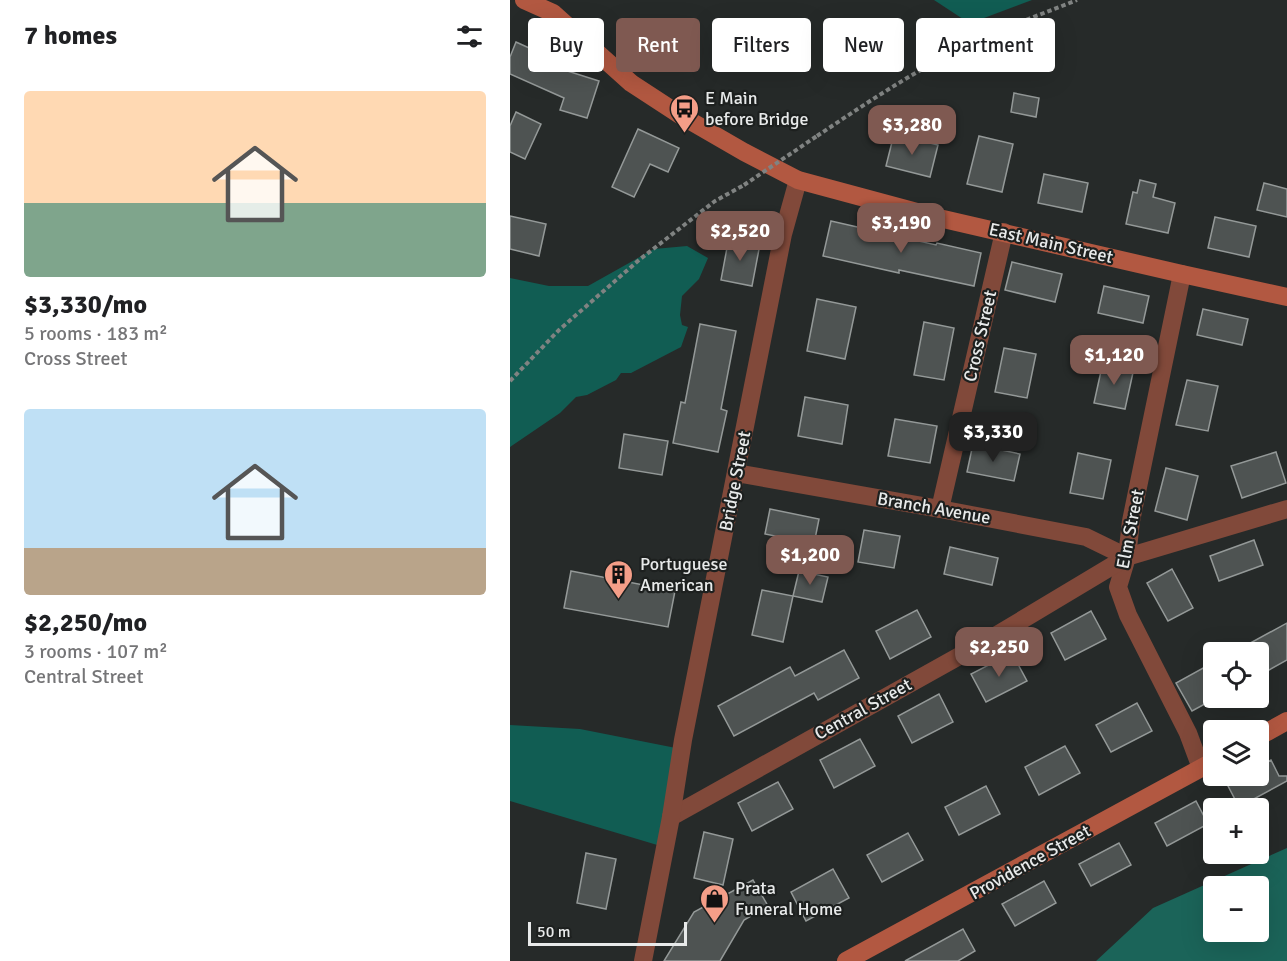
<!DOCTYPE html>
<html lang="en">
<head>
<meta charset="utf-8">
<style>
	:root { --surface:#fff; --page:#f6f6f6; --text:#202124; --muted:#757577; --accent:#7f5951 }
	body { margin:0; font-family:Signika,sans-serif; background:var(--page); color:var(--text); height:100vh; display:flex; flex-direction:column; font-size:22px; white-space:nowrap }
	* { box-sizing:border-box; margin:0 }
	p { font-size:20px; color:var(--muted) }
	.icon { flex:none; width:33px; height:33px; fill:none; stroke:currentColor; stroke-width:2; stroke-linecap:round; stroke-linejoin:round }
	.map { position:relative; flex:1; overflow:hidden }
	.details { display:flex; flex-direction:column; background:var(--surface); width:510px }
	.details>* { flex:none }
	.top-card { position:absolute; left:18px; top:18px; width:570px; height:54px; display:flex; gap:12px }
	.fabs { position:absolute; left:693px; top:642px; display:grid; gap:12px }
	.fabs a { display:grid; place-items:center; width:66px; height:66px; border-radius:6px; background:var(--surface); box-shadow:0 6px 24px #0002; font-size:30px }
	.scale { position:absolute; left:18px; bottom:15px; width:159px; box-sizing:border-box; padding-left:6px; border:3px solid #e8eaea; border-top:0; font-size:16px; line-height:21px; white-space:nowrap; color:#e8eaea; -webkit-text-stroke:4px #1d201f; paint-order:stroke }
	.price { position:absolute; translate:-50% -51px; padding:0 14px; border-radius:12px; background:var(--accent); color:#fff; font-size:20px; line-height:39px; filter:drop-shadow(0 2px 3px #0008) }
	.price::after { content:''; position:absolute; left:50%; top:36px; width:18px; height:14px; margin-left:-9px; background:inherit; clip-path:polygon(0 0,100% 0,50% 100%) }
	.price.current { background:#222; color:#fff }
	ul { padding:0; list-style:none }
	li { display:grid; align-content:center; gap:12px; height:318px; padding:0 24px }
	li span { display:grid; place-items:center; height:186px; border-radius:6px; color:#555 }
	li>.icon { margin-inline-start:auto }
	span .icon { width:108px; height:108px; fill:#fffc; stroke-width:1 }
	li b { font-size:26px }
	h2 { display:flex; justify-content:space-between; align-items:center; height:72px; padding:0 24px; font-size:26px }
	.chip { padding:0 21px; border-radius:6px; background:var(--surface); box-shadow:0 6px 24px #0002; font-size:21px; line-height:54px }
	.chip.current { background:var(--accent); color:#fff }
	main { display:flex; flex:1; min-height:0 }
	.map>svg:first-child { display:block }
</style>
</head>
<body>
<main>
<section class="details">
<h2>7 homes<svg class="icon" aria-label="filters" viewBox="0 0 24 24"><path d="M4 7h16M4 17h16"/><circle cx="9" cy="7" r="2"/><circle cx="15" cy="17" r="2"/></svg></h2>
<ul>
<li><span style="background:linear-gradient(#ffd9b3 60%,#7fa58c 0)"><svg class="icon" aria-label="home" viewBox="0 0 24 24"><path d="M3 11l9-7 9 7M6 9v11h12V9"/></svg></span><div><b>$3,330/mo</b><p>5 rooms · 183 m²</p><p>Cross Street</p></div></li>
<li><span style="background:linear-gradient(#bfe0f5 75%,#b9a48a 0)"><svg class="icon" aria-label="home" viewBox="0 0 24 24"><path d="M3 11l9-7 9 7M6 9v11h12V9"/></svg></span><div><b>$2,250/mo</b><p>3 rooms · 107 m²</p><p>Central Street</p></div></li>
</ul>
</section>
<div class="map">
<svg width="777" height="961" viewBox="0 0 777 961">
	<rect width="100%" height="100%" fill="#262a29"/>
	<!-- forest -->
	<g fill="#115d53">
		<polygon points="424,0 522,0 466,21 456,21"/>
		<polygon points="177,246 198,258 189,279 172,296 170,315 172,325 178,327 171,347 121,373 111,373 106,380 77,395 66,397 50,413 0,447 0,278 39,286 78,286 144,249"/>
		<polygon points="0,725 70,729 171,749 154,847 0,801"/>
	</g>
	<!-- water -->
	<path fill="#1b6459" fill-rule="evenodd" d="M777,848V961H586L643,908ZM704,886H748V932H704Z"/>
	<!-- building -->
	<g fill="#4e5352" stroke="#949998" stroke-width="1.5">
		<polygon points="6,42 50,62 48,68 89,81 77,118 50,110 54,98 0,74 0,57"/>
		<polygon points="504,93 529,98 526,117 501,112"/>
		<polygon points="6,112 31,124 15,159 0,152 0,126"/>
		<polygon points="128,129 169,148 158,172 140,164 124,197 102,187"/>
		<polygon points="384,134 428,145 420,177 376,166"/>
		<polygon points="469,136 503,144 492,192 457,184"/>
		<polygon points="534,174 578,183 572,212 528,203"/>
		<polygon points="630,180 646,184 643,197 665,203 658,233 616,224 623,192 627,193"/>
		<polygon points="754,183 777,189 777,217 747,210"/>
		<polygon points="0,216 36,224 29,256 0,249"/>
		<polygon points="705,217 746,226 739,257 698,248"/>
		<polygon points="321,221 426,245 427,243 471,253 464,286 389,270 389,273 313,256"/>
		<polygon points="219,237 250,244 242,286 211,280"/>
		<polygon points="502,262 552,274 545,302 495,290"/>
		<polygon points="594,286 639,296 633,323 588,313"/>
		<polygon points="307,299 346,307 335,359 297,351"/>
		<polygon points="693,309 738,319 732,345 687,335"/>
		<polygon points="414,322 444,328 434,380 404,375"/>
		<polygon points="190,324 226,331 211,409 217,411 208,452 163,443 171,402 175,403"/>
		<polygon points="494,348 526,354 517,398 485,392"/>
		<polygon points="593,362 624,368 615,409 584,403"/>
		<polygon points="677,380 708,386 698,431 666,425"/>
		<polygon points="295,397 338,405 332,444 288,436"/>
		<polygon points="385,419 427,426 420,463 378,456"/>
		<polygon points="114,434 158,441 152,475 109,468"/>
		<polygon points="463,444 510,454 504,481 457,472"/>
		<polygon points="766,452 776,483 732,498 721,466"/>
		<polygon points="568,453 601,460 593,499 560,493"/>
		<polygon points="656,468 688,476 677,520 645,511"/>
		<polygon points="260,509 309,519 304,544 255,534"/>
		<polygon points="354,530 390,536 384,568 348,562"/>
		<polygon points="744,540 753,565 709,581 700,556"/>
		<polygon points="440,547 488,558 482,585 434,574"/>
		<polygon points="662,569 683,608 658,621 637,583"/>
		<polygon points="61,571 165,591 158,627 54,608"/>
		<polygon points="289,571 318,577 312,602 283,596"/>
		<polygon points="252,590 283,596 273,642 242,635"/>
		<polygon points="407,610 421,637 380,659 366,631"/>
		<polygon points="581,611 596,639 555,660 541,633"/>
		<polygon points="777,623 777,660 748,676 748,652 724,652"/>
		<polygon points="334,650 349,678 308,700 304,693 224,736 208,706 280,667 285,676"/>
		<polygon points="502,653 517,681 476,702 461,674"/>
		<polygon points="704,662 704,699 682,711 666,683"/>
		<polygon points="429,694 443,722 402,743 388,716"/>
		<polygon points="627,703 642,731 601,752 586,725"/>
		<polygon points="350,739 365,766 324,788 310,760"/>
		<polygon points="555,746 570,773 529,795 515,767"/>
		<polygon points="761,760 769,776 777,776 777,781 729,807 717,784 732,776 748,776 748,767"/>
		<polygon points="268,782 283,809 242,831 228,803"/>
		<polygon points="476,786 490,814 449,835 435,807"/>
		<polygon points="686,801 698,824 657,846 645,823"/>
		<polygon points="194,832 223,839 213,885 184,878"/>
		<polygon points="398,833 413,860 372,882 357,855"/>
		<polygon points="609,843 621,865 581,886 569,864"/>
		<polygon points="76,853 106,859 96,909 67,903"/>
		<polygon points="323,869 339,898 296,921 281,892"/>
		<polygon points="243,880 258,906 234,920 210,961 154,961 184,912"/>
		<polygon points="534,881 546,903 505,926 492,904"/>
		<polygon points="453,929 465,951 448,961 395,961"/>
	</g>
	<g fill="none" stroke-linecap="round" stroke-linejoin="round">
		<!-- path -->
		<g stroke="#808382" stroke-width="4" stroke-dasharray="4.5 3" stroke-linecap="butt">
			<path d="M307,136C355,104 404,71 456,46C492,28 530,15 567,0"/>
			<polyline points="0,381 49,330 129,260 205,201 234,185"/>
		</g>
		<!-- minor -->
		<g stroke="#81493a" stroke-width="18">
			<polyline points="672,274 621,521 617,557 608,587 618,615 678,733 691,768"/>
			<polyline points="226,473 430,509 576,537 617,557"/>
			<polyline points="430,509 494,232"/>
			<polyline points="161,817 487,635 617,557 777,509"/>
			<polyline points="133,961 161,817 173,740 273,234 288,180"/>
		</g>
		<!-- secondary -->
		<g stroke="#b25841" stroke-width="18">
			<polyline points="14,0 43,13 121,83 170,115 234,152 288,180 429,218 672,274 777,297"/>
			<polyline points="748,737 777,721"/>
			<polyline points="336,961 704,761"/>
		</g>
		<!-- path-bridge -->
		<polyline stroke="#808382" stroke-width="4" stroke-dasharray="4.5 3" stroke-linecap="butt" points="234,185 307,136"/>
	</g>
	<!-- icons -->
	<defs>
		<symbol id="bus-pin" viewBox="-11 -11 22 30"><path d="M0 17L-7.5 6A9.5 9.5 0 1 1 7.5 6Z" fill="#f49e88" stroke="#1d201f"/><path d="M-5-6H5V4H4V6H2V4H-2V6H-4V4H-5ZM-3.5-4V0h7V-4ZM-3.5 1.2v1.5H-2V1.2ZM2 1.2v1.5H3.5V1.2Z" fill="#111"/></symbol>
		<symbol id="building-pin" viewBox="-11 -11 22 30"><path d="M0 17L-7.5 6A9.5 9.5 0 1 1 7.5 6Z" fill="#f49e88" stroke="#1d201f"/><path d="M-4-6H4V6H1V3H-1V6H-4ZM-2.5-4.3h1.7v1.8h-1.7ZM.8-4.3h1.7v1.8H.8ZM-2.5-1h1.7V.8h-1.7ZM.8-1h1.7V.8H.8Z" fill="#111"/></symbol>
		<symbol id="shop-pin" viewBox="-11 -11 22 30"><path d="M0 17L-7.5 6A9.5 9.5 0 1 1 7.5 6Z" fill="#f49e88" stroke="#1d201f"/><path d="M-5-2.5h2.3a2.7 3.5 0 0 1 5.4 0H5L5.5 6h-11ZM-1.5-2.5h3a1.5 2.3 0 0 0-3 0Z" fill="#111"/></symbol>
	</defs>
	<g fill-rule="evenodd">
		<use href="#bus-pin" x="158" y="92" width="33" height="45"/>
		<use href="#building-pin" x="92" y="558" width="33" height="45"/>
		<use href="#shop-pin" x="188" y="882" width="33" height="45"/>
	</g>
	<g text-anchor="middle" stroke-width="4.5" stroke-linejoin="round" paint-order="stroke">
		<!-- poi labels -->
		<g font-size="18" fill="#e8eaea" stroke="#1d201f" text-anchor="start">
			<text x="195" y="104">E Main<tspan x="195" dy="21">before Bridge</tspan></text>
			<text x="130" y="570">Portuguese<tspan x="130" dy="21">American</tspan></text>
			<text x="225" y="894">Prata<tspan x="225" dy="21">Funeral Home</tspan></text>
		</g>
		<!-- street labels -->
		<g font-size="18" fill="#e8eaea" stroke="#1d201f">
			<text transform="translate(541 243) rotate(13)" y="6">East Main Street</text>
			<text transform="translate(470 336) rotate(-77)" y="6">Cross Street</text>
			<text transform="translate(225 481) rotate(-79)" y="6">Bridge Street</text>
			<text transform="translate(424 508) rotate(10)" y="6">Branch Avenue</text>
			<text transform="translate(620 529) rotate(-79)" y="6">Elm Street</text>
			<text transform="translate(353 709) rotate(-29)" y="6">Central Street</text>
			<text transform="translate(520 862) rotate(-29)" y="6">Providence Street</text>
		</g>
	</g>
</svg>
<div class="fabs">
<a><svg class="icon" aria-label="locate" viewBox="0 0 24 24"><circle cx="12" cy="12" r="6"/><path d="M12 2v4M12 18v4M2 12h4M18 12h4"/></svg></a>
<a><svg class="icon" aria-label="layers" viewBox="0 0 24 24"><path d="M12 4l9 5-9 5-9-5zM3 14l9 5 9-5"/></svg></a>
<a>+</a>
<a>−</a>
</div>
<div class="scale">50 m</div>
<b class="price" style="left:402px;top:156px">$3,280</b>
<b class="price" style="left:391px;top:254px">$3,190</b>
<b class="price" style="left:230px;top:262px">$2,520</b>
<b class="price" style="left:604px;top:386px">$1,120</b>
<b class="price current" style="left:483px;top:463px">$3,330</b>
<b class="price" style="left:300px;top:586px">$1,200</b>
<b class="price" style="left:489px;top:678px">$2,250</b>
<div class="top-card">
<a class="chip">Buy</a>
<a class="chip current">Rent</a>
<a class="chip">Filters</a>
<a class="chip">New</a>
<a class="chip">Apartment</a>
</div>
</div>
</main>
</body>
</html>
